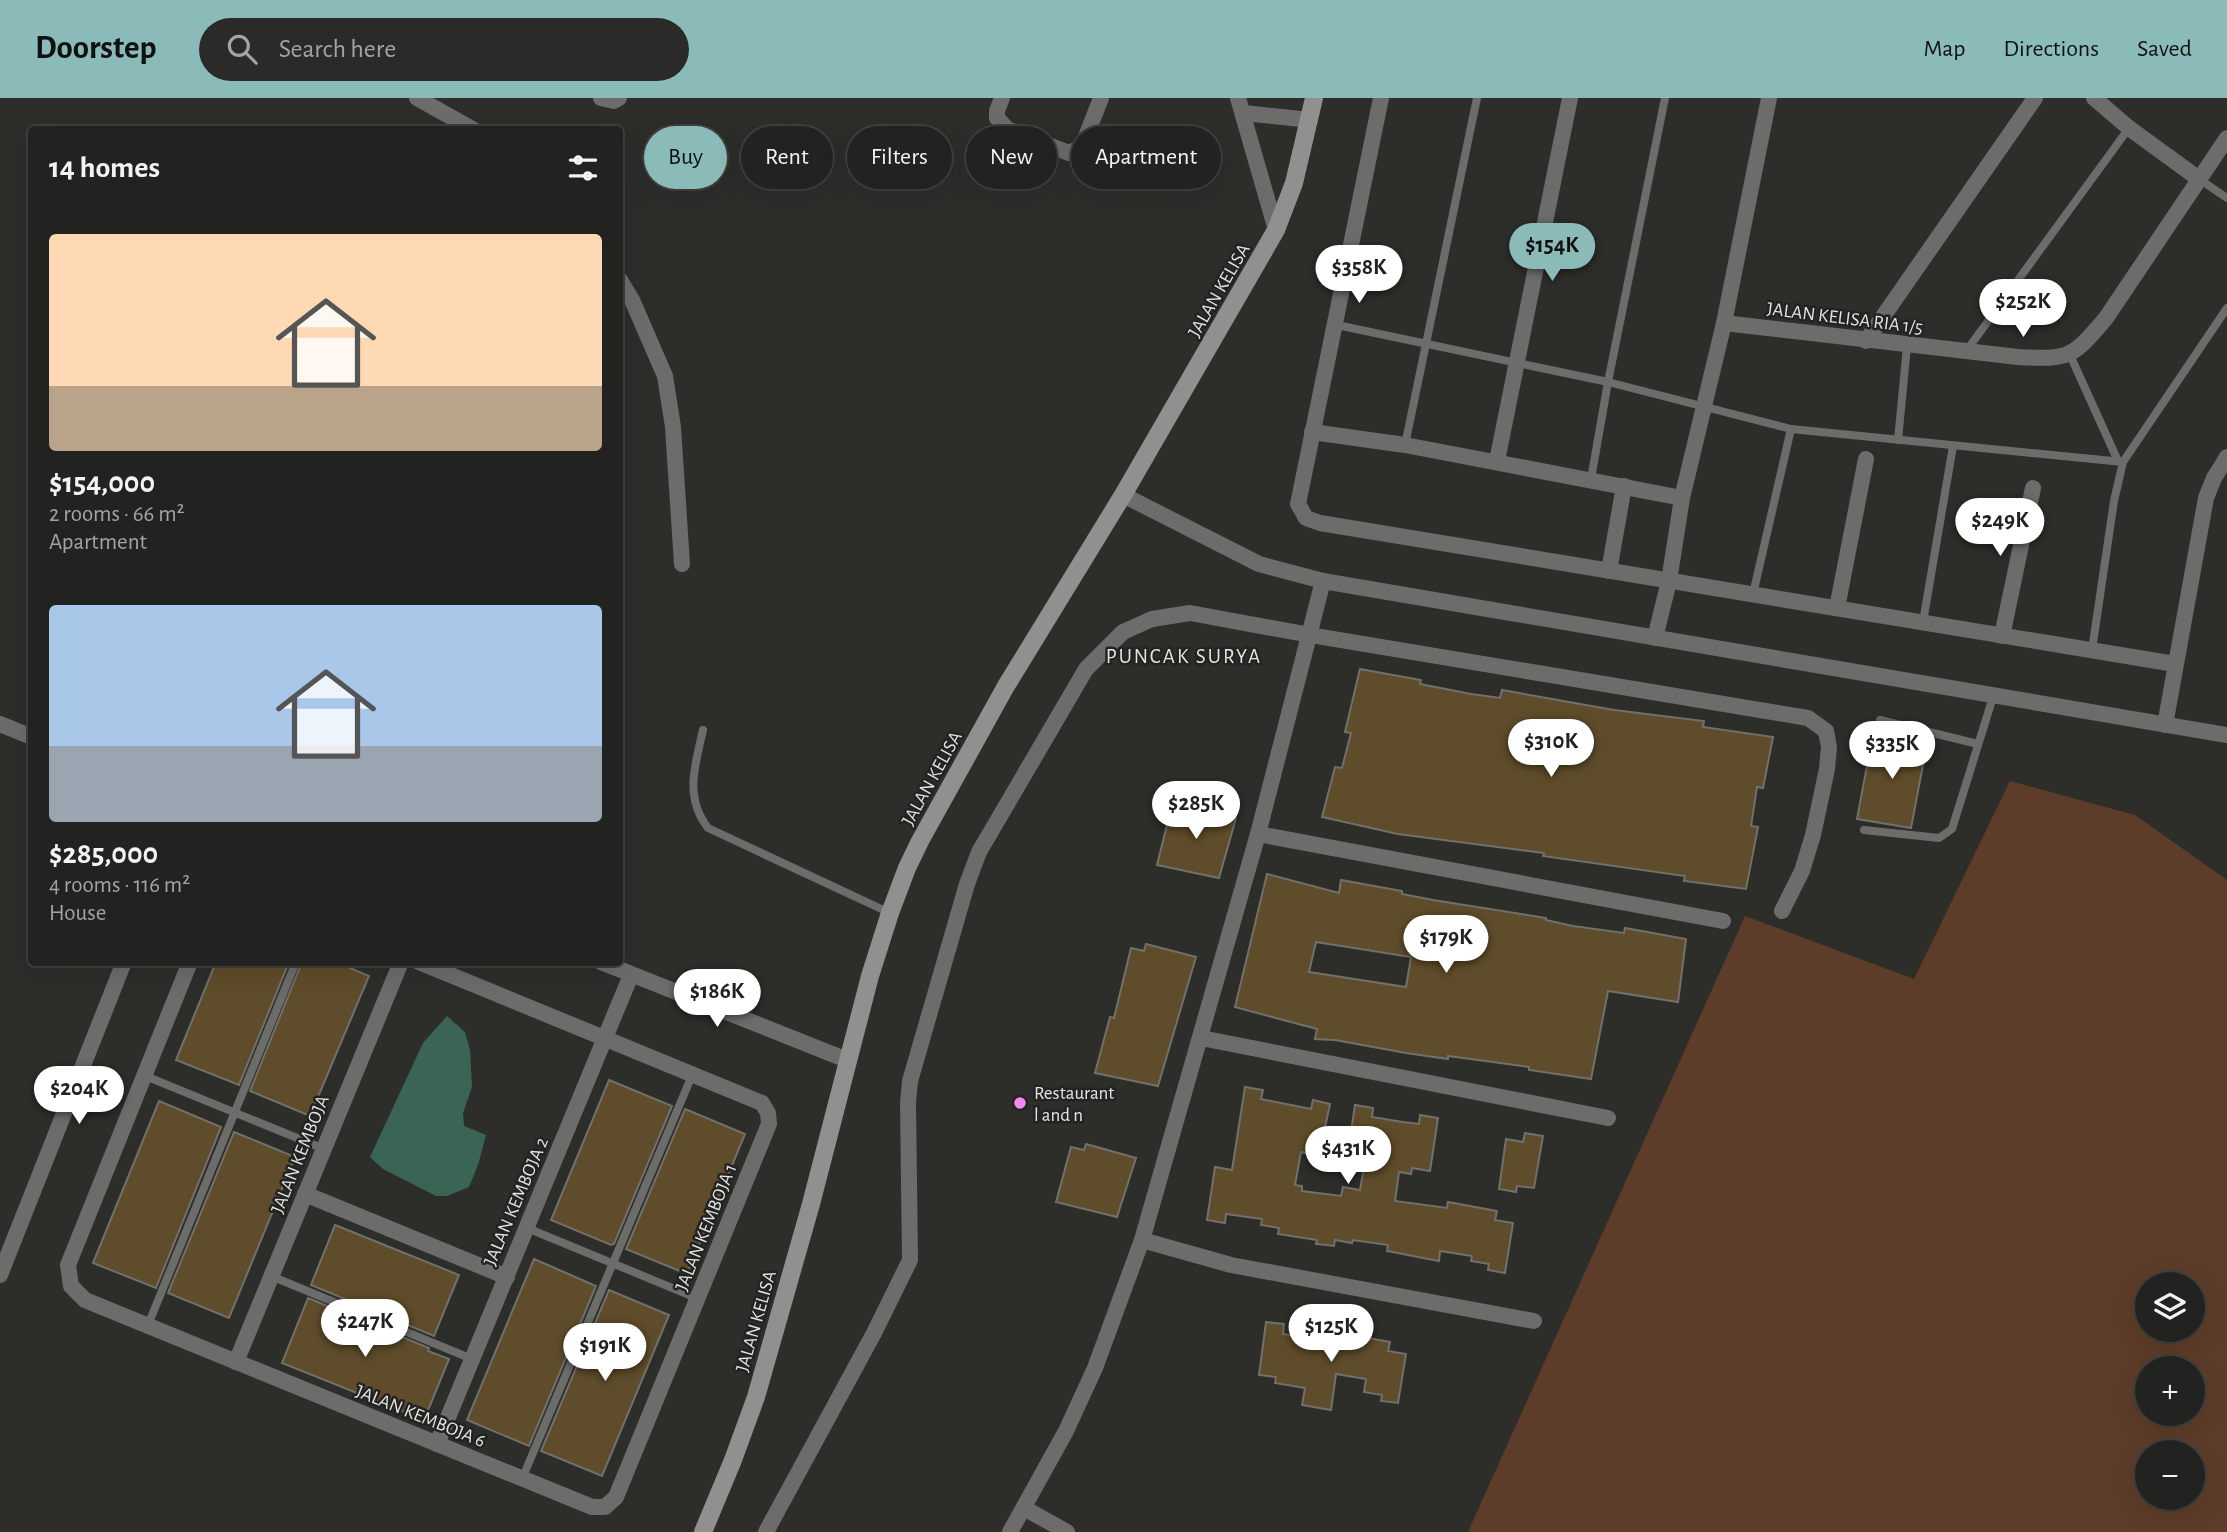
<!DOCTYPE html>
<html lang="en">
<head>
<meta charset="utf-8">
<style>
	:root { --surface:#222220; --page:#2a2a29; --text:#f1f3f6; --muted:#a2a4a5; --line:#3f3f3e; --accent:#8bbbb9 }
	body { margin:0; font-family:"Alegreya Sans",sans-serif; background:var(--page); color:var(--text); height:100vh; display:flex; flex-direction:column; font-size:26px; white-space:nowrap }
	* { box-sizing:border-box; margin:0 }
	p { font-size:23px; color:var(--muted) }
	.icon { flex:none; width:38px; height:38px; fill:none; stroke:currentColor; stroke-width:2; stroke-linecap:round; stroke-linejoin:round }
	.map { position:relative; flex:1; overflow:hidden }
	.side { position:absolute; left:28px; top:28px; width:595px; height:840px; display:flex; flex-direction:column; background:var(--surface); border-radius:7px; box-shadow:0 7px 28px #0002,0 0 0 2px var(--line) }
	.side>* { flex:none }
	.guide { position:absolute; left:644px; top:28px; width:665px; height:63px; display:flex; gap:14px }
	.tools { position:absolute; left:2135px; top:1174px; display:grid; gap:14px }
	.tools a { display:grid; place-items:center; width:70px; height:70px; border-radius:50%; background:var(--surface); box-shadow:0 7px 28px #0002,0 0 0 2px var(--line); font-size:35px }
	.price { position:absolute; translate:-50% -60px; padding:0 16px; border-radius:24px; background:#fff; color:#222; font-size:23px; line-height:46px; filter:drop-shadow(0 2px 4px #0008) }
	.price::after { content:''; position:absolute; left:50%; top:42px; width:21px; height:16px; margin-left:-10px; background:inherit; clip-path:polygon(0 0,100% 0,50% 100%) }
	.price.selected { background:var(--accent); color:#111 }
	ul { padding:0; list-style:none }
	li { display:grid; align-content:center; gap:14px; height:371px; padding:0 21px }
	li span { display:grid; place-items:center; height:217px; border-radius:7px; color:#555 }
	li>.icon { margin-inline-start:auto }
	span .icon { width:126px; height:126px; fill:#fffc; stroke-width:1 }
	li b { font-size:30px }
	h2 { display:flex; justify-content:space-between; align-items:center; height:84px; padding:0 21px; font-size:30px }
	.tag { padding:0 24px; border-radius:32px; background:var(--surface); box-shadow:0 7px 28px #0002,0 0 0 2px var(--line); font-size:24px; line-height:63px }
	.tag.selected { background:var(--accent); color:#111 }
	header { display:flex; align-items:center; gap:42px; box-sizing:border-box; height:98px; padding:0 35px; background:var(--accent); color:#111 }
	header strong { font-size:33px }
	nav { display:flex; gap:38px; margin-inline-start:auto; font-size:24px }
	.search { width:490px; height:63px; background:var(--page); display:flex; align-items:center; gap:18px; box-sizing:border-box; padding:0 24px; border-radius:38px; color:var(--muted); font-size:26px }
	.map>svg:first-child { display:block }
</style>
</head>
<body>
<header>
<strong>Doorstep</strong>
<div class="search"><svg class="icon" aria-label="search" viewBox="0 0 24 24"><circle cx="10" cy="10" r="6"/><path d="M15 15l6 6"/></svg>Search here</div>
<nav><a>Map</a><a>Directions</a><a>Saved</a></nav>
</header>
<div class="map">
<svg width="2227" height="1434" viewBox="0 0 2227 1434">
	<rect width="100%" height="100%" fill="#2d2d2a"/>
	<!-- green -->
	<path fill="#5d3d29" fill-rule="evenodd" d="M2010,683L2135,717L2227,782V1434H1468L1745,818L1914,881ZM2147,1186H2193V1232H2147ZM2147,1270H2193V1316H2147ZM2147,1354H2193V1400H2147Z"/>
	<!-- water -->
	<polygon fill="#3a6555" points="447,918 465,934 470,952 472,989 463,1015 464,1028 486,1037 478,1067 469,1089 447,1098 436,1098 383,1071 370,1059 423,945"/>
	<!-- building -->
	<g fill="#5f4c2a" stroke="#71706d" stroke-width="2" fill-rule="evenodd">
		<polygon points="1360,571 1421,582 1420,586 1471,596 1500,600 1502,592 1614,612 1704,623 1703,629 1773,639 1763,690 1757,689 1751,728 1758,729 1746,791 1684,783 1685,778 1543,758 1544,755 1398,736 1322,719 1335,669 1342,670 1351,635 1345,634"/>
		<polygon points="1873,636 1927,646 1911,730 1857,721"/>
		<polygon points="1186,707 1236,720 1219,780 1157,767 1171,711 1184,714"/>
		<path d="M1267,776L1339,795L1341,782L1402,793V796L1433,802L1546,820V822L1573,828L1624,835L1625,830L1686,841L1678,904L1608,893L1591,981L1529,972V969L1448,958V961L1406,955L1335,942L1315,941L1317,931L1235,909ZM1316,844L1411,859L1406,889L1309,874Z"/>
		<polygon points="1146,846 1196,859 1158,988 1095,975 1110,919 1114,920 1131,850 1144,853"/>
		<polygon points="216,864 289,864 239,987 176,962"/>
		<polygon points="302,864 336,864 369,878 310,1018 250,993"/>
		<polygon points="609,982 672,1008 614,1146 611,1147 551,1122"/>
		<polygon points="1245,989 1263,992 1261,1001 1311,1011 1313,1002 1330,1006 1319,1058 1301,1054 1295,1087 1302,1088 1302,1093 1341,1098 1343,1089 1360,1092 1365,1063 1347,1060 1355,1007 1373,1010 1372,1019 1403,1024 1419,1026 1420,1017 1438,1020 1430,1073 1412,1070 1411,1076 1399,1074 1395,1103 1447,1110 1448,1104 1497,1113 1495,1122 1513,1125 1505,1175 1488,1172 1489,1166 1471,1163 1472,1158 1440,1153 1439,1163 1387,1153 1388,1147 1353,1142 1352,1145 1335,1142 1334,1148 1316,1146 1317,1142 1278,1136 1279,1130 1261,1127 1262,1121 1226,1116 1225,1125 1207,1122 1215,1069 1232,1072"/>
		<polygon points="159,1003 221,1029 156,1190 93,1165"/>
		<polygon points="685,1011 745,1036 687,1176 626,1151"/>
		<polygon points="234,1034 295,1059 229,1220 168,1195"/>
		<polygon points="1525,1035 1543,1038 1534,1090 1517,1088 1516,1094 1499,1091 1506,1041 1523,1044"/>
		<polygon points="1086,1046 1136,1060 1117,1119 1056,1104 1071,1049 1084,1052"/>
		<polygon points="335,1127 459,1177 434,1238 311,1187"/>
		<polygon points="534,1161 596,1188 529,1348 467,1322"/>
		<polygon points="609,1192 669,1217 602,1378 541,1353"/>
		<polygon points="308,1200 429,1250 428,1253 449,1261 424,1322 282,1265"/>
		<polygon points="1266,1224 1284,1226 1283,1236 1330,1243 1331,1233 1390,1244 1388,1253 1406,1256 1398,1305 1381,1303 1382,1297 1364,1294 1366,1281 1336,1276 1331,1312 1302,1307 1305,1290 1275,1285 1276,1279 1259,1277"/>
	</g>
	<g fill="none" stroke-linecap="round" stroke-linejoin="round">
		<!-- service -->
		<g stroke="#6c6d6b" stroke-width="8">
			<polyline points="2199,81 2227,100"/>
			<polyline points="1337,227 1608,284 1791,331 2123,364"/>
			<polyline points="1967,252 2129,30"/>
			<polyline points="2070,257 2118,363"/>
			<polyline points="1898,342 1907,248"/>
			<polyline points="1405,347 1477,0"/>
			<polyline points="1591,381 1608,284 1665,0"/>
			<polyline points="1753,496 1791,331"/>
			<polyline points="1923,524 1953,348"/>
			<polyline points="2092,552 2114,403 2123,364 2227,210"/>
			<polyline points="1880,622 1978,646"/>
			<path d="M703,632C695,667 684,699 708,730L890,815"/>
			<polyline points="1864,732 1939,740 1952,731 1993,599"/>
			<polyline points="143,977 324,1051"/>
			<polyline points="527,1130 699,1201"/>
			<polyline points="271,1178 472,1261"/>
			<polyline points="148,1227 296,864"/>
			<polyline points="522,1381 693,975"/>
		</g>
		<!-- minor -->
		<g stroke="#6c6d6b" stroke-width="16">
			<polyline points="417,0 474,32"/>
			<polyline points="601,0 614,3 619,0"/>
			<polyline points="1002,0 997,13 997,20 1007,31 1069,55 1082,49 1101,0"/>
			<polyline points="1238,0 1276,132"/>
			<polyline points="1381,0 1298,406 1306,420 1320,425 2175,566"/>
			<polyline points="2094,0 2129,30 2199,81"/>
			<polyline points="1244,15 1310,22"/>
			<polyline points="620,182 632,202 665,278 673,329 682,466"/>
			<path d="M1724,225L2018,259C2070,262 2073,259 2106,220L2227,40"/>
			<polyline points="1866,243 2035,0"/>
			<polyline points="1312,334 1405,347 1682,400"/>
			<polyline points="1497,363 1570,0"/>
			<polyline points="1123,397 1259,466 1323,483 2227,637"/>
			<polyline points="1609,473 1624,388"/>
			<polyline points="1837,510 1866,361"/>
			<polyline points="2002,538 2033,390"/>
			<polyline points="1655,540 1669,483 1682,400 1724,225 1769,0"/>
			<polyline points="0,626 32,639"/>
			<polyline points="2165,627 2206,400 2214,380 2227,359"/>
			<polyline points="1258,736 1723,823"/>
			<polyline points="190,864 68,1167 71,1188 85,1202 592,1409 605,1409 616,1399 769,1026 768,1015 762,1005 419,864"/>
			<polyline points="601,864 847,962"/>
			<polyline points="1201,940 1608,1020"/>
			<polyline points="305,1096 507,1179"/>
			<polyline points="1142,1142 1231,1167 1534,1223"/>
			<polyline points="0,1177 124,864"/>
			<polyline points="236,1264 401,864"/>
			<polyline points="437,1346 631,877"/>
			<polyline points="1024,1410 1067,1434"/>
			<polyline points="766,1434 874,1235 910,1162 908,1005 910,983 967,786 979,754 1086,571 1123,534 1152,521 1190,515 1310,537 1808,620 1826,633 1829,649 1827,671 1813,737 1802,773 1782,813"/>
			<polyline points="1010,1434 1066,1333 1095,1270 1142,1142 1258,736 1323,483"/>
		</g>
		<!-- secondary -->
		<polyline stroke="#8f908f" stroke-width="18" points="703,1434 733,1362 756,1299 811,1106 870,878 890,815 907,770 920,743 1006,588 1123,397 1276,132 1294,85 1314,0"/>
	</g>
	<!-- markers -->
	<circle fill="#f38af2" stroke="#232321" stroke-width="2.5" cx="1020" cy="1005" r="7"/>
	<g text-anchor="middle" stroke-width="5" stroke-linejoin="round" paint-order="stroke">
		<!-- street labels -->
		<g font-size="19" fill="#e3e4e2" stroke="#232321">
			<text transform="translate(1218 192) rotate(-60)" y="7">JALAN KELISA</text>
			<text transform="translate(1845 219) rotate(7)" y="7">JALAN KELISA RIA 1/5</text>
			<text transform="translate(931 680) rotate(-61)" y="7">JALAN KELISA</text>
			<text transform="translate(299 1056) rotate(-68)" y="7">JALAN KEMBOJA</text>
			<text transform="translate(515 1103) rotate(-67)" y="7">JALAN KEMBOJA 2</text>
			<text transform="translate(705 1129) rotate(-68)" y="7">JALAN KEMBOJA 1</text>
			<text transform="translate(755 1223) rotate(-74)" y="7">JALAN KELISA</text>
			<text transform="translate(421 1317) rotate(22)" y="7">JALAN KEMBOJA 6</text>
		</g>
		<!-- poi labels -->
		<g font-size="19" fill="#e3e4e2" stroke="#232321" text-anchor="start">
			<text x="1034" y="1001">Restaurant<tspan x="1034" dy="22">l and n</tspan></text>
		</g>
		<!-- neighbourhood labels -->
		<g font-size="21" letter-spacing="2" fill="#e3e4e2" stroke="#232321">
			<text x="1184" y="565">PUNCAK SURYA</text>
		</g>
	</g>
</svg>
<div class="tools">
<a><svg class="icon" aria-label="layers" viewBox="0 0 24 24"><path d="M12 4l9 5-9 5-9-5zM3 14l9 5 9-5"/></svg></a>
<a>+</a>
<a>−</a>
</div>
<b class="price selected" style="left:1552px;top:185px">$154K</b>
<b class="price" style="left:1359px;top:207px">$358K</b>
<b class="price" style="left:2023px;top:241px">$252K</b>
<b class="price" style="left:2000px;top:460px">$249K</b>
<b class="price" style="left:1551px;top:681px">$310K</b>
<b class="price" style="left:1892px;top:683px">$335K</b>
<b class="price" style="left:1196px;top:743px">$285K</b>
<b class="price" style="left:1446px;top:877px">$179K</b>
<b class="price" style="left:717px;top:931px">$186K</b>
<b class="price" style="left:79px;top:1028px">$204K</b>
<b class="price" style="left:1348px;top:1088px">$431K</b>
<b class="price" style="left:365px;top:1261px">$247K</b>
<b class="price" style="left:1331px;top:1266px">$125K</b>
<b class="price" style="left:605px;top:1285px">$191K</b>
<div class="guide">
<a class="tag selected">Buy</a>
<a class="tag">Rent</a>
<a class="tag">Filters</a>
<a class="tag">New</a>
<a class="tag">Apartment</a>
</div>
<section class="side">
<h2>14 homes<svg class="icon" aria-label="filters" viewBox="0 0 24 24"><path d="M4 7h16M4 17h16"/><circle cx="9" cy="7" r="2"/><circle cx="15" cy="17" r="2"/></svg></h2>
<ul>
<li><span style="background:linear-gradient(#ffd9b3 70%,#b9a48a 0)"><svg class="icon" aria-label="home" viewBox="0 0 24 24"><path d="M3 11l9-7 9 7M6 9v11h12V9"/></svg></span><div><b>$154,000</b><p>2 rooms · 66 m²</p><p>Apartment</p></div></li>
<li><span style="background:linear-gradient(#a9c7e8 65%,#9aa5b1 0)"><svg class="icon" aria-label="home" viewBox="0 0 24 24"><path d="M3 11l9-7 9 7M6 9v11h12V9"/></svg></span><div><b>$285,000</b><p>4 rooms · 116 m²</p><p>House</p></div></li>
</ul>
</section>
</div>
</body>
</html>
